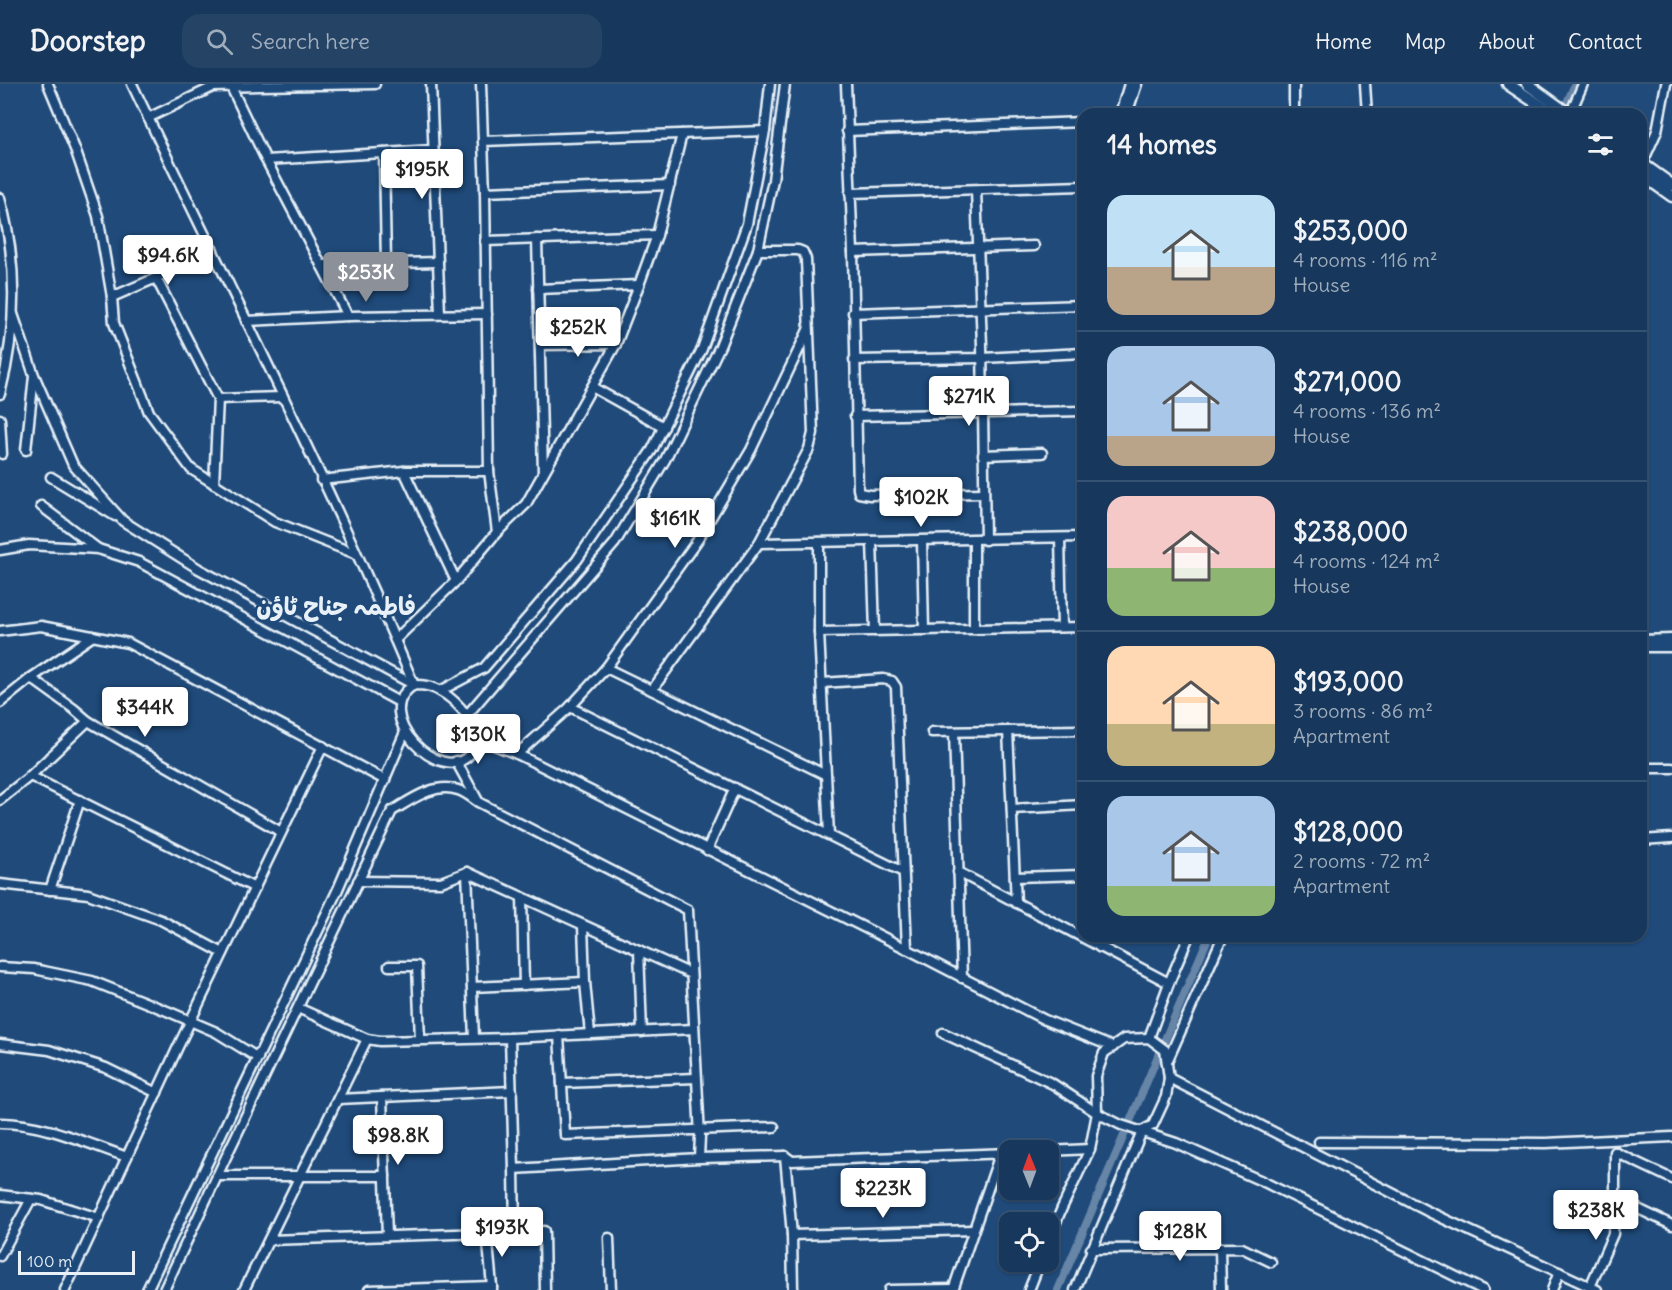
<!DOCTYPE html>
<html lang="en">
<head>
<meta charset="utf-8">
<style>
	:root { --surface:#17385c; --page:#244365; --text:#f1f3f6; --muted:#9eacbb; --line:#365272; --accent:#8c9099 }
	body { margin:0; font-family:Delius,"Playpen Sans Arabic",sans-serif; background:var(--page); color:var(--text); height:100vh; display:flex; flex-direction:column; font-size:22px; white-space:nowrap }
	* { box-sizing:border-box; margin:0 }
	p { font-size:20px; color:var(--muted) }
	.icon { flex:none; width:33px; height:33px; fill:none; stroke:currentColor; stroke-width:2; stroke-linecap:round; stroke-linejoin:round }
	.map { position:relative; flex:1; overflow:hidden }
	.sheet { position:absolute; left:1077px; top:24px; width:570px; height:834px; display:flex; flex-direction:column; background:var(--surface); border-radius:18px; box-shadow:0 2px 4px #0004,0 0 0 2px var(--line) }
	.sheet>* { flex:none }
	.needle { width:39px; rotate:359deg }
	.buttons { position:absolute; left:999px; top:1056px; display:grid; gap:12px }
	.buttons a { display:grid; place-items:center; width:60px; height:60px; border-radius:12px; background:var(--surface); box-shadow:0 2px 4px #0004,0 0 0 2px var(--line); font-size:30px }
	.scale { position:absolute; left:18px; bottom:15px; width:117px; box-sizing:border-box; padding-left:6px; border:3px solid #e8f1f8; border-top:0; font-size:16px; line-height:21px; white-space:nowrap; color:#e8f1f8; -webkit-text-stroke:4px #1f4a7a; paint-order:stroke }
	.price { position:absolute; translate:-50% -51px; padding:0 14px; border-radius:6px; background:#fff; color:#222; font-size:20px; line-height:39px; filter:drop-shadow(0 2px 3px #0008) }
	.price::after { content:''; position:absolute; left:50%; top:36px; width:18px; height:14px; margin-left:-9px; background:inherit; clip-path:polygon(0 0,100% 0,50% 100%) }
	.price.selected { background:var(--accent); color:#fff }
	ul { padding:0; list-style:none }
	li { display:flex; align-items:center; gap:18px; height:150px; padding:0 30px }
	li+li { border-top:2px solid var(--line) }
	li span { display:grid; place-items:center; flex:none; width:168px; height:120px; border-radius:18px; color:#555 }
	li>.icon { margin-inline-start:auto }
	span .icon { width:72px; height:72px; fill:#fffc; stroke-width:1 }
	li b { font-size:26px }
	h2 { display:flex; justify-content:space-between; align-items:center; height:72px; padding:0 30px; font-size:26px }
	header { display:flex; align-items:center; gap:36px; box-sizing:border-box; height:84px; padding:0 30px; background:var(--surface); border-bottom:2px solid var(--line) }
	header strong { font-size:28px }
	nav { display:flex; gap:33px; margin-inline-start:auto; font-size:21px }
	.search { width:420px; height:54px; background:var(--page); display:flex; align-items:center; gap:15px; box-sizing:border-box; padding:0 21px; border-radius:18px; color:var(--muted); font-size:22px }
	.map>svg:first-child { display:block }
</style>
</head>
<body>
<header>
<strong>Doorstep</strong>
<div class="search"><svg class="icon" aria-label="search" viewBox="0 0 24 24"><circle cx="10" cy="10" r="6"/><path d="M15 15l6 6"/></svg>Search here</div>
<nav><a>Home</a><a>Map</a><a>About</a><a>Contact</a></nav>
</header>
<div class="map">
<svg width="1672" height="1206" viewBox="0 0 1672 1206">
	<rect width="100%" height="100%" fill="#1f4a7a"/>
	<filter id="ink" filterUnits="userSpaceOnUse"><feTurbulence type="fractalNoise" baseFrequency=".0167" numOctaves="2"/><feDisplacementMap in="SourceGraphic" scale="12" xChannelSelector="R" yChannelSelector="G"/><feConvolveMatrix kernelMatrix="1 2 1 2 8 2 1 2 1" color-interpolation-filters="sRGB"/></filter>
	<g filter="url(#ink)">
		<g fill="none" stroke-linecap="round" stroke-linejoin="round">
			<!-- canal -->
			<g stroke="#6685a7" stroke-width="8">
				<polyline points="1562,30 1575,0"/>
				<polyline points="1058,1206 1209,852"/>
			</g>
			<defs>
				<g id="minor">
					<polyline points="48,0 75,65 98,132 112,213 114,239 149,328 191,385 275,438 356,470"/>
					<path d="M132,0C227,200 329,397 414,601"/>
					<polyline points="431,0 440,230"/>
					<polyline points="481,0 483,57"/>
					<polyline points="846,0 853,168 858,405 859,409 870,411 984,409"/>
					<polyline points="1294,0 1294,30"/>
					<polyline points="1365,0 1367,30"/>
					<polyline points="231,3 266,76 348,232"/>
					<polyline points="1120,30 1129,0"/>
					<polyline points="1127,30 1137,0"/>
					<polyline points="1570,30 1583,0"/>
					<polyline points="148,34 213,3 375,0"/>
					<polyline points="847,47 1083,38"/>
					<polyline points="384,69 386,179"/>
					<polyline points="266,76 433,66"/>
					<polyline points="1642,80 1657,47 1666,0"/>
					<polyline points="976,106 982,261 985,456"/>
					<polyline points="485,108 670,101"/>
					<polyline points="850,109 1083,102"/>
					<path d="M0,114C18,179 17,245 0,310"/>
					<polyline points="537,155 543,389"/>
					<polyline points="485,157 657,151"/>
					<polyline points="853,168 1034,162"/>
					<polyline points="321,181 438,178"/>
					<polyline points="156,194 218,315 214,400"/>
					<polyline points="538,205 639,201"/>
					<polyline points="112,213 156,194 213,166"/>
					<polyline points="853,229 1083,221"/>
					<polyline points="13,230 34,291 73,381 123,437 199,485 414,601"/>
					<polyline points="246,237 348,232 487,230"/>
					<polyline points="540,261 616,260"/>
					<polyline points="854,276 982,274 1083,269"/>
					<polyline points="592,303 664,343"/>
					<polyline points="218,315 283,313"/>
					<polyline points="855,332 1083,327"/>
					<polyline points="0,335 2,370"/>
					<polyline points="26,366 34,292"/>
					<polyline points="983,371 1042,369"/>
					<polyline points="404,387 456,497"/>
					<polyline points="51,393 115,432"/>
					<polyline points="321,396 404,387 489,387"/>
					<polyline points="41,422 98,465"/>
					<polyline points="497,448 526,420 616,260 639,201 657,151 682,50"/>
					<polyline points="1060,454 1062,543"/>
					<polyline points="974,456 974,545"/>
					<polyline points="872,457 875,547"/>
					<polyline points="922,457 924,546"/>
					<polyline points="819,458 819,548 829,751"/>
					<polyline points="759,459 1083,453"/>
					<polyline points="0,466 29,461 98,465 139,478 399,618"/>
					<polyline points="0,547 41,542 128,559 385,696"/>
					<polyline points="819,548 1083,543"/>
					<polyline points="93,552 31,594 74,625 88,637 281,748"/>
					<polyline points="395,556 456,497 497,448 489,387 485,108 483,57 765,47"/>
					<polyline points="1641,556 1672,555"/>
					<polyline points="1641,563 1672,563"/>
					<polyline points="606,584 826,691"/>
					<polyline points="822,599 883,595 892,597 896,603 907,865"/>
					<path d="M414,601C418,601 423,601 427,602C450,606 490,647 470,670C442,704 367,629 414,601Z"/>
					<polyline points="652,606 759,459 809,365 813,349 806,175 803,168 798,166 758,166"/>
					<polyline points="440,607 484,584 577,476 652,366 702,265 747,140 765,47 770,0"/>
					<polyline points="0,619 31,594"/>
					<polyline points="570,623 903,788"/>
					<polyline points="467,631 615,459 665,376 720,262 758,166 773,96 785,0"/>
					<polyline points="88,637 30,692 255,804"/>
					<polyline points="1008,647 1016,819"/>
					<polyline points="932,648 1083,646"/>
					<polyline points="954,648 962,894"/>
					<polyline points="476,654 517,670 907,865 1045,936 1113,963"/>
					<polyline points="517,670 570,623 606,584 697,457 751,366 808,246"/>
					<polyline points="456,677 478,717"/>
					<polyline points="1641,684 1672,684"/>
					<polyline points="0,716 30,692"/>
					<polyline points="1012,725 1083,721"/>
					<polyline points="1641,756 1672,754"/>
					<polyline points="707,766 735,704"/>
					<polyline points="467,788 474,954"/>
					<polyline points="958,788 1169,899"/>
					<polyline points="1015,793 1083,791"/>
					<polyline points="358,797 441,798 467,788 691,890"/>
					<polyline points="0,800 88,810 161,836 223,869"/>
					<polyline points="50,806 80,716"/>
					<polyline points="522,813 524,901"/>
					<polyline points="583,841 585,898"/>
					<polyline points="1099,863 1104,852"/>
					<polyline points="639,866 642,948"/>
					<polyline points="389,882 417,882 420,955"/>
					<polyline points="0,883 34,885 92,897 167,927 216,948 258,974"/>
					<polyline points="472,903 585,898 590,950"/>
					<polyline points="943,949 1053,1000 1097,1029 1121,1041 1176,1059 1264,1098 1483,1206"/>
					<polyline points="559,951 565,1051 774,1043"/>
					<polyline points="510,954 694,945"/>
					<polyline points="1149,954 1169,899 1189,852"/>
					<polyline points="0,960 49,966 106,984 157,1009"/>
					<polyline points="1167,978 1223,852"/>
					<polyline points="1169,994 1427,1127 1597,1206"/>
					<polyline points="562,999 696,994"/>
					<polyline points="382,1013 387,1152"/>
					<polyline points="338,1015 512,1007"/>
					<path d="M0,1039C44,1039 86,1059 127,1073"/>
					<polyline points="1319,1058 1546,1059 1672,1053"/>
					<polyline points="1048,1067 1090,1065"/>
					<polyline points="785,1072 792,1151 793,1206"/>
					<polyline points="699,1074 785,1072 792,1077 1010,1069"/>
					<polyline points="514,1085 515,1148"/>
					<polyline points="217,1092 385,1092"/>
					<polyline points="1672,1095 1615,1068 1615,1114 1672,1141"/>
					<polyline points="0,1111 41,1116 99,1134"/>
					<polyline points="487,1149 492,1202"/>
					<polyline points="792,1151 973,1146"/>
					<polyline points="609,1154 611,1206"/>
					<polyline points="269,1156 544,1147 545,1206"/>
					<polyline points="1048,1157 1062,1124 1090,1065 1097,1029 1096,992 1104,969 1124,955 1149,954 1165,966 1169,994 1166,1013 1153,1041 1142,1047 1075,1206"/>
					<polyline points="1220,1164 1221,1206"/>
					<polyline points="1091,1165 1242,1164 1271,1178"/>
					<polyline points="0,1172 31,1115"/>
					<polyline points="1590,1203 1613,1150 1615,1114"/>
					<polyline points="65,1206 177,965 323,662"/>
					<polyline points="147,1206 338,805 405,648"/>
					<path d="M164,1206L226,1073L392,727C411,716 434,698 458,706C465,708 472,714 478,718L688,826L700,1052L699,1074L514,1085L510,954L380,957L367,955L298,924"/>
					<polyline points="244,1206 367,955"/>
					<polyline points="369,1206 492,1202 492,1206"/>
					<polyline points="889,1206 953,1205"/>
					<polyline points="953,1206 1000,1070"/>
					<polyline points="1029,1206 1040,1178"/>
					<polyline points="1552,1206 1559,1188"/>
				</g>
				<g id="major">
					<polyline points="1508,0 1553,30"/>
					<polyline points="1527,0 1569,30"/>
					<polyline points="1641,79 1672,101"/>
					<polyline points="1641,90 1672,112"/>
				</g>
			</defs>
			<!-- minor casing -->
			<use href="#minor" stroke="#e8f1f8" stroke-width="13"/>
			<!-- major casing -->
			<use href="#major" stroke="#e8f1f8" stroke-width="15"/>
			<!-- minor -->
			<use href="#minor" stroke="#1f4a7a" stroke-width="8"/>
			<!-- major -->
			<use href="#major" stroke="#1f4a7a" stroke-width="10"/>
		</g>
	</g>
	<g text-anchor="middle" stroke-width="5" stroke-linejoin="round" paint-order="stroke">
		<!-- district labels -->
		<g font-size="24" font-weight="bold" fill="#e8f1f8" stroke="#1f4a7a">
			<text x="336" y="531">فاطمہ جناح ٹاؤن</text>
		</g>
	</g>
</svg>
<div class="buttons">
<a><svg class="needle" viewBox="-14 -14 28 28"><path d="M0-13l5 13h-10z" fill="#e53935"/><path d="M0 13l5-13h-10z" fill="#9eacbb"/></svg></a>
<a><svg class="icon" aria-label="locate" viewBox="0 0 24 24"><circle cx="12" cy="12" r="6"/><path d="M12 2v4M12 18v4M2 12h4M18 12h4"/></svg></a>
</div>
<div class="scale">100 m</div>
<b class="price" style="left:422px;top:116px">$195K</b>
<b class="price" style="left:168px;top:202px">$94.6K</b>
<b class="price selected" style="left:366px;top:219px">$253K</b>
<b class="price" style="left:578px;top:274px">$252K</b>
<b class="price" style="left:969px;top:343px">$271K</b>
<b class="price" style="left:921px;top:444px">$102K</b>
<b class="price" style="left:675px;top:465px">$161K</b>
<b class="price" style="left:145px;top:654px">$344K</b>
<b class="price" style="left:478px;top:681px">$130K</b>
<b class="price" style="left:398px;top:1082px">$98.8K</b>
<b class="price" style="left:883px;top:1135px">$223K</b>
<b class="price" style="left:1596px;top:1157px">$238K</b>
<b class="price" style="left:502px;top:1174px">$193K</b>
<b class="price" style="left:1180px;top:1178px">$128K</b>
<section class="sheet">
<h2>14 homes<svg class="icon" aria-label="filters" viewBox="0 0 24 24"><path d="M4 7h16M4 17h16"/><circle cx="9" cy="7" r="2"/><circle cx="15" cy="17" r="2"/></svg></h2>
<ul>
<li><span style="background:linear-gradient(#bfe0f5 60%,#b9a48a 0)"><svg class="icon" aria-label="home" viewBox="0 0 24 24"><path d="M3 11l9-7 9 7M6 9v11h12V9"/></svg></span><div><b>$253,000</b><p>4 rooms · 116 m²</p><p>House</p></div></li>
<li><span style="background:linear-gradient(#a9c7e8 75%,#b9a48a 0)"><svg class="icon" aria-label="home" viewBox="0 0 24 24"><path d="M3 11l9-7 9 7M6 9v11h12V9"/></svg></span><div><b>$271,000</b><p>4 rooms · 136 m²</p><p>House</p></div></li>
<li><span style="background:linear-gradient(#f6c9c9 60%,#8fb573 0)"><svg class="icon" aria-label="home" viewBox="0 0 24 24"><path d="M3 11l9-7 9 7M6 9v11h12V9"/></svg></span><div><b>$238,000</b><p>4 rooms · 124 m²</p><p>House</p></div></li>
<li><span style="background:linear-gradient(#ffd9b3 65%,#c2b280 0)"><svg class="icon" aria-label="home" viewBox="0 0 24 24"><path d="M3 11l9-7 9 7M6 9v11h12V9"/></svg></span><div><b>$193,000</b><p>3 rooms · 86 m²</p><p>Apartment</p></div></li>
<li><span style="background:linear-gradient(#a9c7e8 75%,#8fb573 0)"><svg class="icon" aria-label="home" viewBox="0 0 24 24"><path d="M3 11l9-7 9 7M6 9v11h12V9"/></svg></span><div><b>$128,000</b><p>2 rooms · 72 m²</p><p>Apartment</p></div></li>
</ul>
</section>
</div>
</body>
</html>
